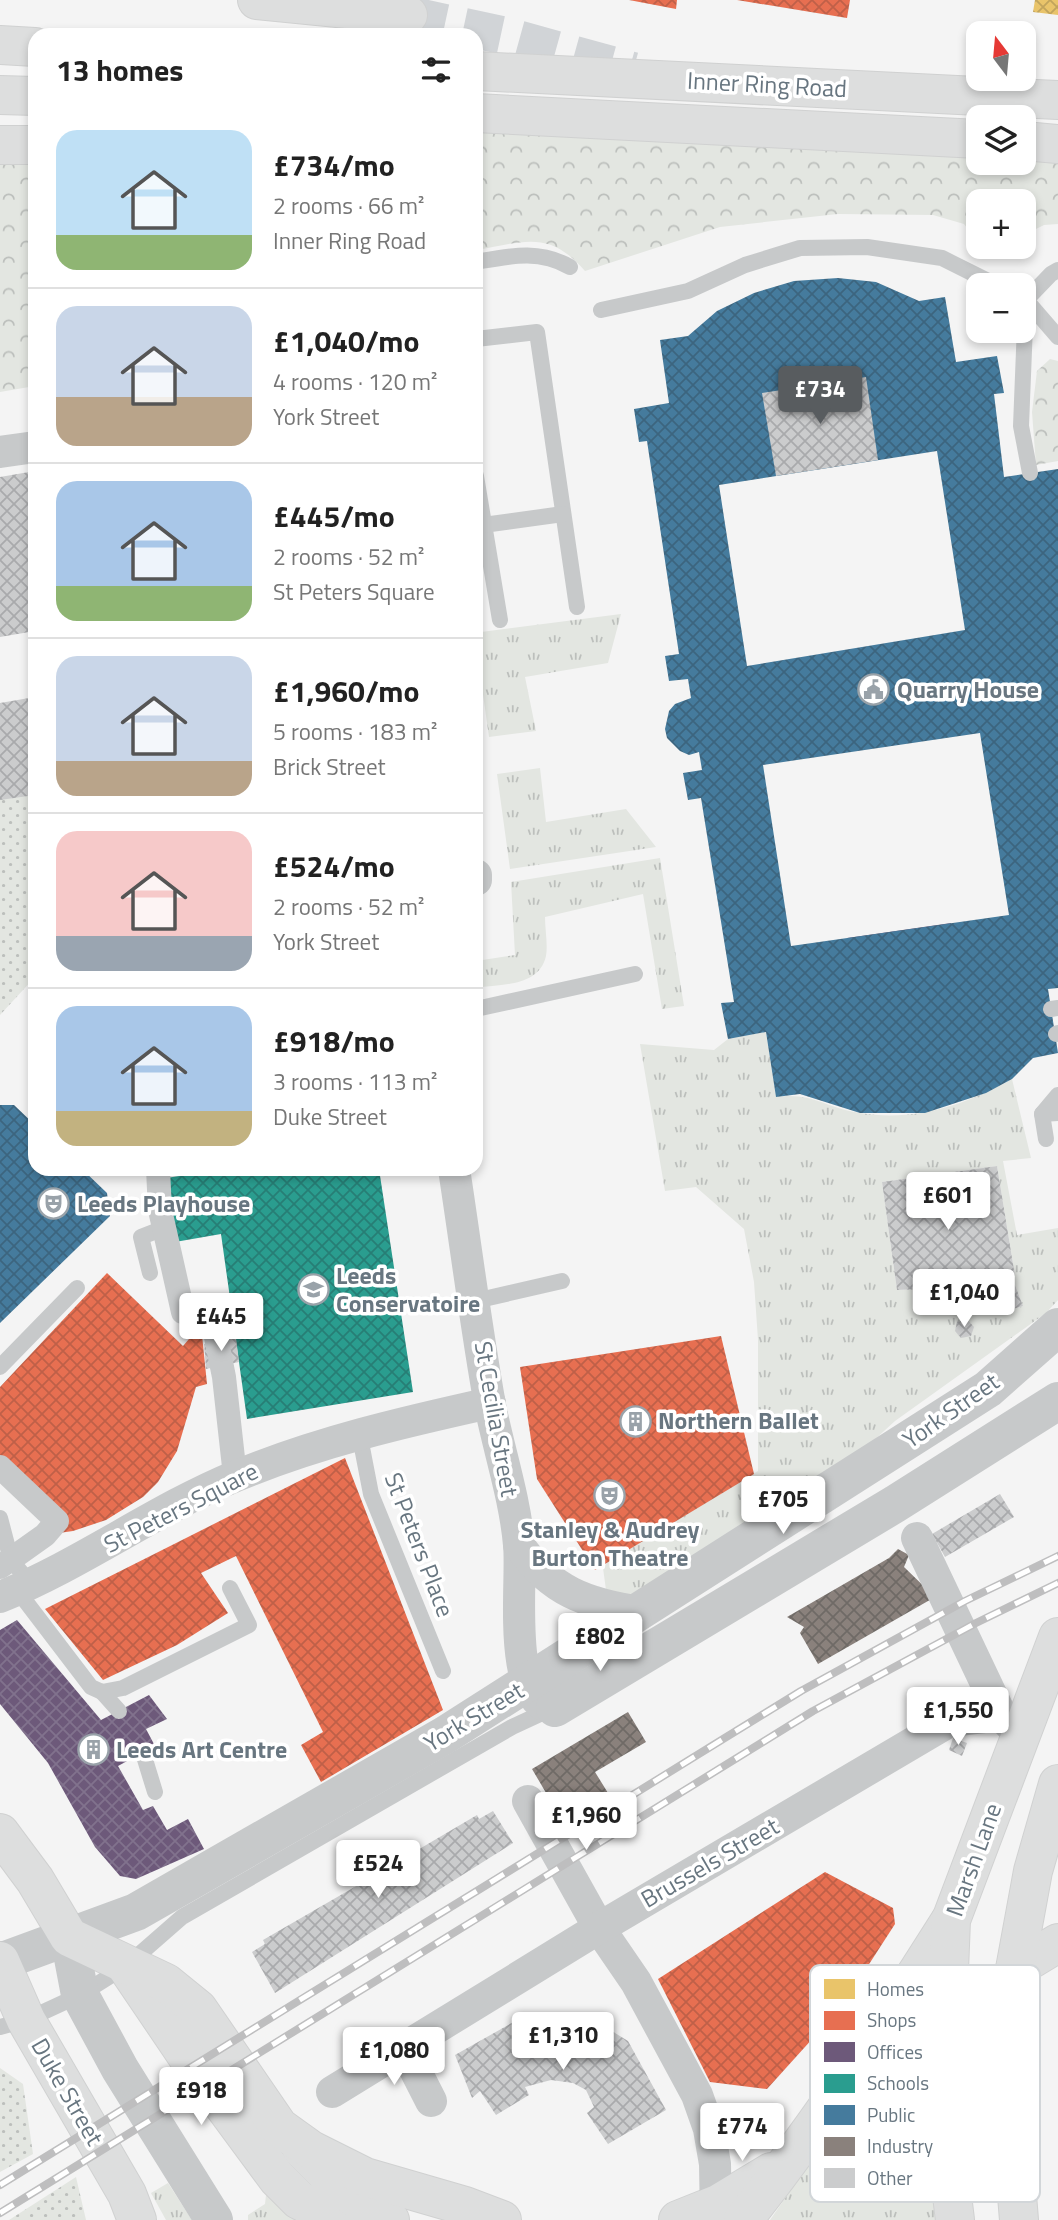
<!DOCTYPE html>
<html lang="en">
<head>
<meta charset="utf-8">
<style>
	:root { --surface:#fff; --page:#f2f2f2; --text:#222; --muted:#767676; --line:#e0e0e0; --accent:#585c5f }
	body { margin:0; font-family:"Titillium Web",sans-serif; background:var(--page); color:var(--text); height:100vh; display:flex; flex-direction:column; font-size:26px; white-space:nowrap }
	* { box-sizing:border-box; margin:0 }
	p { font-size:23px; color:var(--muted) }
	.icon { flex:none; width:38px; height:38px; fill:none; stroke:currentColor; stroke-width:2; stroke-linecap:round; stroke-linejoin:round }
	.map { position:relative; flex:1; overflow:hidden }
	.side { position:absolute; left:28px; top:28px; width:455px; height:1148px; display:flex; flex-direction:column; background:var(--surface); border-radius:21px; box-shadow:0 4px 10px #0003 }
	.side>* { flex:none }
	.needle { width:46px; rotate:344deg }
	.tools { position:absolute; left:966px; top:21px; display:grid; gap:14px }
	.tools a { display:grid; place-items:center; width:70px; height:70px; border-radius:14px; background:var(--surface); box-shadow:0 4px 10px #0003; font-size:35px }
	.price { position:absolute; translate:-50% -60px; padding:0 16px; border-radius:7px; background:#fff; color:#222; font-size:23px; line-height:46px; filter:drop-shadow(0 2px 4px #0008) }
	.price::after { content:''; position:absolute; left:50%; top:42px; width:21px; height:16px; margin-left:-10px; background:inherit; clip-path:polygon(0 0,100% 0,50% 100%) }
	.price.on { background:var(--accent); color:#fff }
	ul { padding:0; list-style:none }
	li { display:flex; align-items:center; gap:21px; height:175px; padding:0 28px }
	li+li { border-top:2px solid var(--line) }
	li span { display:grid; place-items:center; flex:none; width:196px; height:140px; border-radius:21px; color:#555 }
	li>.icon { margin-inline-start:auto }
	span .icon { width:84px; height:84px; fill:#fffc; stroke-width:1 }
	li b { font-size:30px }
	h2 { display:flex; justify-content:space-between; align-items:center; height:84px; padding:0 28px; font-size:30px }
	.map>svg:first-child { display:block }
</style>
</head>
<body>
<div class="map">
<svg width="1058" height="2220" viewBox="0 0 1058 2220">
	<defs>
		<pattern id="grass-tufts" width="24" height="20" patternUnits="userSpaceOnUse" patternTransform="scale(1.75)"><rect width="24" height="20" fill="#e3e6e1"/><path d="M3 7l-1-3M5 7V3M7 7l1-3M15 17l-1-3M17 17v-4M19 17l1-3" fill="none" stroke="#bcbfbc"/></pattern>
		<pattern id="forest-crowns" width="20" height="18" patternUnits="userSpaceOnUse" patternTransform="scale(1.75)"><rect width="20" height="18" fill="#e3e6e1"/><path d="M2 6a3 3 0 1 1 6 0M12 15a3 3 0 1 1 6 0" fill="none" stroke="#bcbfbc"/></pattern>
		<pattern id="park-dots" width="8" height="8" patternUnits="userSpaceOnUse" patternTransform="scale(1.75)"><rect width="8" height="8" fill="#e3e6e1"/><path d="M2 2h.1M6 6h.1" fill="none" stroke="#bcbfbc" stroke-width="1.8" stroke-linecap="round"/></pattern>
		<pattern id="homes-cross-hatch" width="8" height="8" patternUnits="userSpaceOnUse" patternTransform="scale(1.75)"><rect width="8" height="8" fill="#e9c46a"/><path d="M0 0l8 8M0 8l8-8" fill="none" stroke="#c1a45c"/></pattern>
		<pattern id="shops-cross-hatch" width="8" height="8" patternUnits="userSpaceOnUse" patternTransform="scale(1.75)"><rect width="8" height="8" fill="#e76f51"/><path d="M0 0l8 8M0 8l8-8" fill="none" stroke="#bf6048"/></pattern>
		<pattern id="offices-cross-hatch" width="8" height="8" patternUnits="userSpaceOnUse" patternTransform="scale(1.75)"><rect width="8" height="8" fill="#6d597a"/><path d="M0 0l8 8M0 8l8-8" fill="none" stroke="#81728d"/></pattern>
		<pattern id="schools-cross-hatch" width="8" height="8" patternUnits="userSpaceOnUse" patternTransform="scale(1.75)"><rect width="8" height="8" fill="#2a9d8f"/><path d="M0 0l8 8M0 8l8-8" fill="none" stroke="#277e75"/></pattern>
		<pattern id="public-cross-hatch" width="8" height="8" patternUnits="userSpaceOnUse" patternTransform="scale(1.75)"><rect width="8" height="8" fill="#457b9d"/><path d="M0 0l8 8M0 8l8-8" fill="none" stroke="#3c657f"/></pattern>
		<pattern id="industry-cross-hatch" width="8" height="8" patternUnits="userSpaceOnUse" patternTransform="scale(1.75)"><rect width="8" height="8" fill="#8a817c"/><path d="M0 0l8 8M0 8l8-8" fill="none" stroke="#6f6a66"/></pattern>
		<pattern id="building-cross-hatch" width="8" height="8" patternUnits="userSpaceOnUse" patternTransform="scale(1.75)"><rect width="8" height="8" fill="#cbcccd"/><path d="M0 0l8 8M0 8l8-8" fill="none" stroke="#a9aaac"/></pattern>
	</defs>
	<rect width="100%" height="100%" fill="#f4f4f4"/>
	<!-- grass -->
	<g fill="url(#grass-tufts)" fill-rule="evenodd">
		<polygon points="621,614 608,663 525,677 536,731 489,737 476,645 481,632"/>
		<polygon points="540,768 546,822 626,809 656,847 510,869 497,774"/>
		<path d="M660,858L684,1006L662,1009L643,894L545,917C545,929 548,945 546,956C539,987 501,984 476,988V961L515,955L511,882Z"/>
		<path d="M766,1032L776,1097C813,1092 825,1108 860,1113C914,1122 966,1105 1012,1079L1031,1158L1003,1161L1017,1235L1058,1228V1300L1046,1313L895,1421L803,1505L632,1608L606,1590L603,1568L609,1560L758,1471V1340L754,1282L744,1229L696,1187L665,1191L640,1044L714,1050L728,1039ZM997,1166L1015,1276L989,1280L975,1292L948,1299L920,1289L897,1290L882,1182ZM1015,1285L1023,1306L1003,1312L997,1292Z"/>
		<path d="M920,1987H933C929,2066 925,2141 936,2220H770L811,2161Z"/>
		<polygon points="168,2183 192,2220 166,2220 151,2193"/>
		<polygon points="266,2195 318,2220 248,2220 248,2215 265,2204"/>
	</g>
	<!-- forest -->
	<g fill="url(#forest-crowns)">
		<path d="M476,116L978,143V163H1024V146L1058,159V224L1044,225L1024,235V201H978V242L964,224L933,215L838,214L720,227L585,271C549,229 524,242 476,250Z"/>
		<polygon points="0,159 35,159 35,386 0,392"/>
		<polygon points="1050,359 1058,361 1058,461 1036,465 1032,412 1037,371"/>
	</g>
	<!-- park -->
	<g fill="url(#park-dots)">
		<polygon points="35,700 35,977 0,1015 0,705"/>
		<polygon points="0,2068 23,2084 33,2154 0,2172"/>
		<polygon points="76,2177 86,2220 9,2220"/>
	</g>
	<!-- homes -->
	<polygon fill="url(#homes-cross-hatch)" points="1035,0 1058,0 1058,15 1033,12"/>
	<!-- shops -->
	<g fill="url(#shops-cross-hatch)">
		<polygon points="629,0 677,0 676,9"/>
		<polygon points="737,0 850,0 847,18"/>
		<polygon points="107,1273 183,1346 201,1325 207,1384 196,1387 177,1451 158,1482 143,1497 106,1520 73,1531 45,1535 57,1521 0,1467 0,1387"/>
		<polygon points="721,1336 754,1474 595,1570 537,1479 520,1367"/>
		<polygon points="345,1458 443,1710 321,1782 301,1745 323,1732 236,1556 201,1573 228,1613 177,1645 103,1680 45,1609"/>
		<polygon points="825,1872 893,1908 895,1924 842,2006 767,2089 710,2082 658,1979"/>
	</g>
	<!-- offices -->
	<g fill="url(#offices-cross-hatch)">
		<polygon points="951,923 961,1001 859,1016 847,938"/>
		<polygon points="17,1620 101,1720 149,1695 167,1719 146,1729 155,1746 118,1766 143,1810 153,1806 167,1830 188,1819 204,1849 136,1879 120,1876 95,1847 48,1763 0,1704 0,1630"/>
	</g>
	<!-- schools -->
	<polygon fill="url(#schools-cross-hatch)" points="226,1169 379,1169 413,1392 247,1419 221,1234 175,1242 166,1178"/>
	<!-- public -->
	<g fill="url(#public-cross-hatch)" fill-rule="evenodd">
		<path d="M838,278L876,282L919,301L945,297L956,362L997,356L1004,393L994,394L1004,477L1058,469V988L1048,989L1058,1053L1033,1058L1012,1079L986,1093L925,1113H860L800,1094L776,1097L766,1032L728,1039L721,1003L734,1002L701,798L688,800L683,773L702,770L699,752L689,755L680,751L667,738L665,729L669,711L675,704L691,698L688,679L669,681L665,656L679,654L647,441L639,442L634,409L669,403L660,340L688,336L717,311L754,293L794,281ZM937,451L965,630L747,666L719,485ZM980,733L1009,915L791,946L763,765Z"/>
		<polygon points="0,1105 14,1105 35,1125 35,1169 82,1169 107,1193 110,1216 0,1323"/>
	</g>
	<!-- industry -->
	<g fill="url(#industry-cross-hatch)">
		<polygon points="898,1549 909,1555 904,1567 935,1597 818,1664 800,1633 804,1627 787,1617 889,1558"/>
		<polygon points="628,1712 646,1742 595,1772 608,1793 562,1820 532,1769"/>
	</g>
	<!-- building -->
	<g fill="url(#building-cross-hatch)">
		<polygon points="866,377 878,460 776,476 762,393"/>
		<polygon points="35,471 35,631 0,637 0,477"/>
		<polygon points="35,697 35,795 0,800 0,703"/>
		<polygon points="997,1166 1015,1276 989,1280 976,1292 948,1299 920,1289 897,1290 882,1182"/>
		<polygon points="1015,1285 1023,1306 1003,1312 997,1291"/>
		<polygon points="967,1319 974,1327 971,1336 961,1338 955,1331 957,1322"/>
		<polygon points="236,1338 239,1362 206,1369 204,1344"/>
		<polygon points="1000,1494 1014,1517 945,1557 932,1534"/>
		<polygon points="953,1738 967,1743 962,1756 949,1750"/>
		<polygon points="493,1811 513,1843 275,1993 252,1952 265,1944 263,1940 358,1885 352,1874 375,1860 382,1871 477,1815 479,1819"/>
		<polygon points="557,2016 559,2032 571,2032 575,2027 584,2031 584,2038 596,2041 602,2025 628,2041 666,2110 608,2144 587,2113 594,2107 586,2090 573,2083 551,2080 525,2087 529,2095 496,2115 480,2091 472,2098 455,2055 517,2020"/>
	</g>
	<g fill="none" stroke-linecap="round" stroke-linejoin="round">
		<!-- motorway-tunnel -->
		<polyline stroke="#d1d4d7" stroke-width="38" stroke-dasharray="38 19" stroke-linecap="butt" points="408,15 506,36 633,71"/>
		<defs>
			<g id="secondary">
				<polyline points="126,1966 187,2056 277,2178 299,2200 338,2220"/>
				<polyline points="301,2148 342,2189 390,2220"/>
			</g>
			<g id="trunk">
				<polyline points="476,113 978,139"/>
				<polyline points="1024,141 1058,144"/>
				<polyline points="0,145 35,145"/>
				<polyline points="0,1833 35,1880 69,1937 166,1983 198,2009 279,2127 311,2150 365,2177 465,2206 502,2220"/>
				<polyline points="0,1961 26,2020 127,2194 137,2220"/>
				<polyline points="1015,1969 1058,1943"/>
				<polyline points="678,2220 718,2204 771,2172"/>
				<path d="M743,2220C819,2125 885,2024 950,1921"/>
				<polyline points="955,2220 943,2122 951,1920 1058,1637"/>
				<polyline points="1019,2220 1006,2061 1015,1969 1033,1871 1058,1784"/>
			</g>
			<g id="motorway">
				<polyline points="257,0 408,15"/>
				<polyline points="0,45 35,47"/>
				<polyline points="476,71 1058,100"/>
				<polyline points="0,95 35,96"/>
			</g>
		</defs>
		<!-- secondary casing -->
		<use href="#secondary" stroke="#d0d1d1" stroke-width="40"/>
		<!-- trunk casing -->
		<use href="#trunk" stroke="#d0d1d1" stroke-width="40"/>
		<!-- motorway casing -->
		<use href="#motorway" stroke="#d0d1d1" stroke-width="40"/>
		<!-- service -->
		<g stroke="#c7c9ca" stroke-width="16">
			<path d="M476,262C510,256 539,249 570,267"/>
			<polyline points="1058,270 1051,274 1026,300 1058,337"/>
			<polyline points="1024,299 1026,300 1021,426 1030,473"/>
			<polyline points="601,310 688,291 745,265 800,248 867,247 942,258 996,285"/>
			<polyline points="476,339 537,332 577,607"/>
			<polyline points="476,476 500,620"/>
			<polyline points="476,526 563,514"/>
			<polyline points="476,1009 635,974"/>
			<polyline points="1051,1009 1058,1008"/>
			<polyline points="1056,1034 1058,1033"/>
			<polyline points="1058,1095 1042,1114 1058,1113"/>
			<polyline points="1042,1114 1046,1139"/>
			<polyline points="150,1273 141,1237 164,1228"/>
			<polyline points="475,1301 562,1281"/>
			<polyline points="0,1367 77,1288"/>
			<polyline points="359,1432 371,1494 443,1671"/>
			<polyline points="0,1518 11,1560 31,1584"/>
			<polyline points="17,1590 91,1687 102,1692 123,1688 249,1625 230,1588"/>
			<polyline points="102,1692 119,1711"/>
			<polyline points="143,1753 155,1792"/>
			<polyline points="0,2027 26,2020 80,1995 126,1966 182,1917 512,1727 553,1708"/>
		</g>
		<!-- pedestrian -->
		<g stroke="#c7c9ca" stroke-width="24">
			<polyline points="158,1169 160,1210 183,1312 213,1322 224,1377 235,1476"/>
			<polyline points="0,1467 57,1521 45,1535 0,1567"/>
		</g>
		<!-- minor -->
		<g stroke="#c7c9ca" stroke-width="32">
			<polyline points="0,452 35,447"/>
			<polyline points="476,875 476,880"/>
			<path d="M454,1169C466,1247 476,1327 490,1405C499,1451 515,1498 519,1545C523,1579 505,1706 555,1708"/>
			<polyline points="917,1538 1001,1715"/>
			<path d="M519,1545C550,1591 587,1604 641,1612"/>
			<path d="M0,1597C82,1564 154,1510 236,1476C318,1442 404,1422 490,1403"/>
			<polyline points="528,1801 599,1928 636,1982 697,2095 709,2129 715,2164 716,2220"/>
			<polyline points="404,2048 431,2101"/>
			<polyline points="332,2092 599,1928 950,1721 1001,1715 1019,1734"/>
		</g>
		<!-- tertiary -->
		<g stroke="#c7c9ca" stroke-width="38">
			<polyline points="555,1708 895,1504 1058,1401"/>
			<polyline points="69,1937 80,1995 120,2069 214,2220"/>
			<polyline points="0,1962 136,1912 445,1735 988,1389 1058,1327"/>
		</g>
		<!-- secondary -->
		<use href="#secondary" stroke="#dddede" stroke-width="38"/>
		<!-- trunk -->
		<use href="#trunk" stroke="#dddede" stroke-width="38"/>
		<!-- motorway -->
		<use href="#motorway" stroke="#dddede" stroke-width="38"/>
		<defs>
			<g id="rail">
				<polyline points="0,2185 801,1691 965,1601 1058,1556"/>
				<polyline points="0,2213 813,1711 976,1623 1058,1583"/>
			</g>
		</defs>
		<!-- rail casing -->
		<use href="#rail" stroke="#bebebf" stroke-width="8"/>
		<!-- rail -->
		<use href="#rail" stroke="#fff" stroke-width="5" stroke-dasharray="16" stroke-linecap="butt"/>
	</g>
	<!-- icons -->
	<defs>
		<symbol id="civic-ring" viewBox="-11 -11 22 22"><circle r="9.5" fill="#fff" stroke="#99a2a9" stroke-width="1.5"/><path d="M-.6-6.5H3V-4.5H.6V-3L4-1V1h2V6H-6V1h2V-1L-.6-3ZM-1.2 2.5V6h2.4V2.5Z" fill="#99a2a9"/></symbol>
		<symbol id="theatre-ring" viewBox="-11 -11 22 22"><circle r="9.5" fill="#fff" stroke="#99a2a9" stroke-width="1.5"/><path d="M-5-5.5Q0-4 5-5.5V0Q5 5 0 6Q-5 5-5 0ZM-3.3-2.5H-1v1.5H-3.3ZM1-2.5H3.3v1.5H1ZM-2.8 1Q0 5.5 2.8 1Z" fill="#99a2a9"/></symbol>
		<symbol id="university-ring" viewBox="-11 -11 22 22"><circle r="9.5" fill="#fff" stroke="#99a2a9" stroke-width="1.5"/><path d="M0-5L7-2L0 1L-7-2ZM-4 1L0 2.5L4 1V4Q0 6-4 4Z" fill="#99a2a9"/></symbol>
		<symbol id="building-ring" viewBox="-11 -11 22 22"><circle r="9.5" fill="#fff" stroke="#99a2a9" stroke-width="1.5"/><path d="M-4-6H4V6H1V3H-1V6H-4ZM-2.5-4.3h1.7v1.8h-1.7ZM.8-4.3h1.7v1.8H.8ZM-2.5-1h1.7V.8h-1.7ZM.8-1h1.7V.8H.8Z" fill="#99a2a9"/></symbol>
	</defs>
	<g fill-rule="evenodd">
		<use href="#civic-ring" x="856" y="672" width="35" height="35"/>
		<use href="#theatre-ring" x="36" y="1186" width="35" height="35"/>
		<use href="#university-ring" x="296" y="1272" width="35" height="35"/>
		<use href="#building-ring" x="618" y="1404" width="35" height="35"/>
		<use href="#theatre-ring" x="592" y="1478" width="35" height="35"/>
		<use href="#building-ring" x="76" y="1732" width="35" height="35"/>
	</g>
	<g text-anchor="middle" stroke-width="7" stroke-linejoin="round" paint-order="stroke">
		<!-- street labels -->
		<g font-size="24" fill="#687680" stroke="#fff">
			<text transform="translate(767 85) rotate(3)" y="8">Inner Ring Road</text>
			<text transform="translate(951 1411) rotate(-35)" y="8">York Street</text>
			<text transform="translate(496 1419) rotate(80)" y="8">St Cecilia Street</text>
			<text transform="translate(181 1508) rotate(-27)" y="8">St Peters Square</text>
			<text transform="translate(419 1545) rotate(69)" y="8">St Peters Place</text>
			<text transform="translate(474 1717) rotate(-31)" y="8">York Street</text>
			<text transform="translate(974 1860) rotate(-70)" y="8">Marsh Lane</text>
			<text transform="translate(710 1863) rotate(-30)" y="8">Brussels Street</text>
			<text transform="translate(67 2092) rotate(60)" y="8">Duke Street</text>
		</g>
		<!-- poi labels -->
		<g font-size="24" font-weight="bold" fill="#687680" stroke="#fff" text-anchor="start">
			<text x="897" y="698">Quarry House</text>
			<text x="77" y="1212">Leeds Playhouse</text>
			<text x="336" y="1284">Leeds<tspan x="336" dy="28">Conservatoire</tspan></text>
			<text x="658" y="1429">Northern Ballet</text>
			<text x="610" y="1538" text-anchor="middle">Stanley &amp; Audrey<tspan x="610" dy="28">Burton Theatre</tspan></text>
			<text x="116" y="1758">Leeds Art Centre</text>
		</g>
	</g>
	<!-- legend -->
	<rect x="810" y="1965" width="230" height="237" rx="10" fill="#fff" stroke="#d2d6d9" stroke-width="2"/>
	<rect x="824" y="1979" width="31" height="20" fill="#e9c46a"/>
	<rect x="824" y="2011" width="31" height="19" fill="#e76f51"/>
	<rect x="824" y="2042" width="31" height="20" fill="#6d597a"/>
	<rect x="824" y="2074" width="31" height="19" fill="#2a9d8f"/>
	<rect x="824" y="2105" width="31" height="20" fill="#457b9d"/>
	<rect x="824" y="2137" width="31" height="19" fill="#8a817c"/>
	<rect x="824" y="2168" width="31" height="20" fill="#cbcccd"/>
	<g font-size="19" fill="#687680">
		<text x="867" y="1996">Homes</text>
		<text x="867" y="2027">Shops</text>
		<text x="867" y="2059">Offices</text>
		<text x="867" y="2090">Schools</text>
		<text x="867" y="2122">Public</text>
		<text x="867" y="2153">Industry</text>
		<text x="867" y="2185">Other</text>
	</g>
</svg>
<div class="tools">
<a><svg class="needle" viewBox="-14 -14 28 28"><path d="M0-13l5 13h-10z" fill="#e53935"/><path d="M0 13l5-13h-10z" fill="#767676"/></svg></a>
<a><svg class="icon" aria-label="layers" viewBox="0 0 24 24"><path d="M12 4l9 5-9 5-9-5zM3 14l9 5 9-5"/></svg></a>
<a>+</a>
<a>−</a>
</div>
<b class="price on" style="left:820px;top:426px">£734</b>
<b class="price" style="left:948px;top:1232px">£601</b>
<b class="price" style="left:964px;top:1329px">£1,040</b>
<b class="price" style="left:221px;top:1353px">£445</b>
<b class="price" style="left:783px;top:1536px">£705</b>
<b class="price" style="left:600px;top:1673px">£802</b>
<b class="price" style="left:958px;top:1747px">£1,550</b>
<b class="price" style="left:586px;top:1852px">£1,960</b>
<b class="price" style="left:378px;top:1900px">£524</b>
<b class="price" style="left:563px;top:2072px">£1,310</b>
<b class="price" style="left:394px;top:2087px">£1,080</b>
<b class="price" style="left:201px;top:2127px">£918</b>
<b class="price" style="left:742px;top:2163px">£774</b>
<section class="side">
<h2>13 homes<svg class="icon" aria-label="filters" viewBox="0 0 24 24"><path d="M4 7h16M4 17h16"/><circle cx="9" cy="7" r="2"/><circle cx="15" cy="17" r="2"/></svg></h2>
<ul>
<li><span style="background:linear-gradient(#bfe0f5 75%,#8fb573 0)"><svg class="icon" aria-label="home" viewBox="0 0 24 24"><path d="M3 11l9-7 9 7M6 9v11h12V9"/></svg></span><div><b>£734/mo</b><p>2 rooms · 66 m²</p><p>Inner Ring Road</p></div></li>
<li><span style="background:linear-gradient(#c9d6e8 65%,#b9a48a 0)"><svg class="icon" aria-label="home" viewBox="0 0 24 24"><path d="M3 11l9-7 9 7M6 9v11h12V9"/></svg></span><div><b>£1,040/mo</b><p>4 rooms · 120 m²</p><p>York Street</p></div></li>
<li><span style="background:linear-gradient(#a9c7e8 75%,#8fb573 0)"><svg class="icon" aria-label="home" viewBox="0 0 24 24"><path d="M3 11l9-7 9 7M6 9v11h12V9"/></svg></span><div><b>£445/mo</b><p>2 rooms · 52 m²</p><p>St Peters Square</p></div></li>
<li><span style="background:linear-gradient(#c9d6e8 75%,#b9a48a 0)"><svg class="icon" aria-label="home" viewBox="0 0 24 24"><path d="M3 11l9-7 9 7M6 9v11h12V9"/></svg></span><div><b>£1,960/mo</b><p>5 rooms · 183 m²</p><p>Brick Street</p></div></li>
<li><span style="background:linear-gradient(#f6c9c9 75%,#9aa5b1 0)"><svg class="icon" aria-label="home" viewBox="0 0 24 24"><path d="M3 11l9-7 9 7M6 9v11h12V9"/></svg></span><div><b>£524/mo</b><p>2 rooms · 52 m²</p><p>York Street</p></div></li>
<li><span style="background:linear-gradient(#a9c7e8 75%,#c2b280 0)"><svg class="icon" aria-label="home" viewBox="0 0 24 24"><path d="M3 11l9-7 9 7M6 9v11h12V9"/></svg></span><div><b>£918/mo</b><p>3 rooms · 113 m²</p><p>Duke Street</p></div></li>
</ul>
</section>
</div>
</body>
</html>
